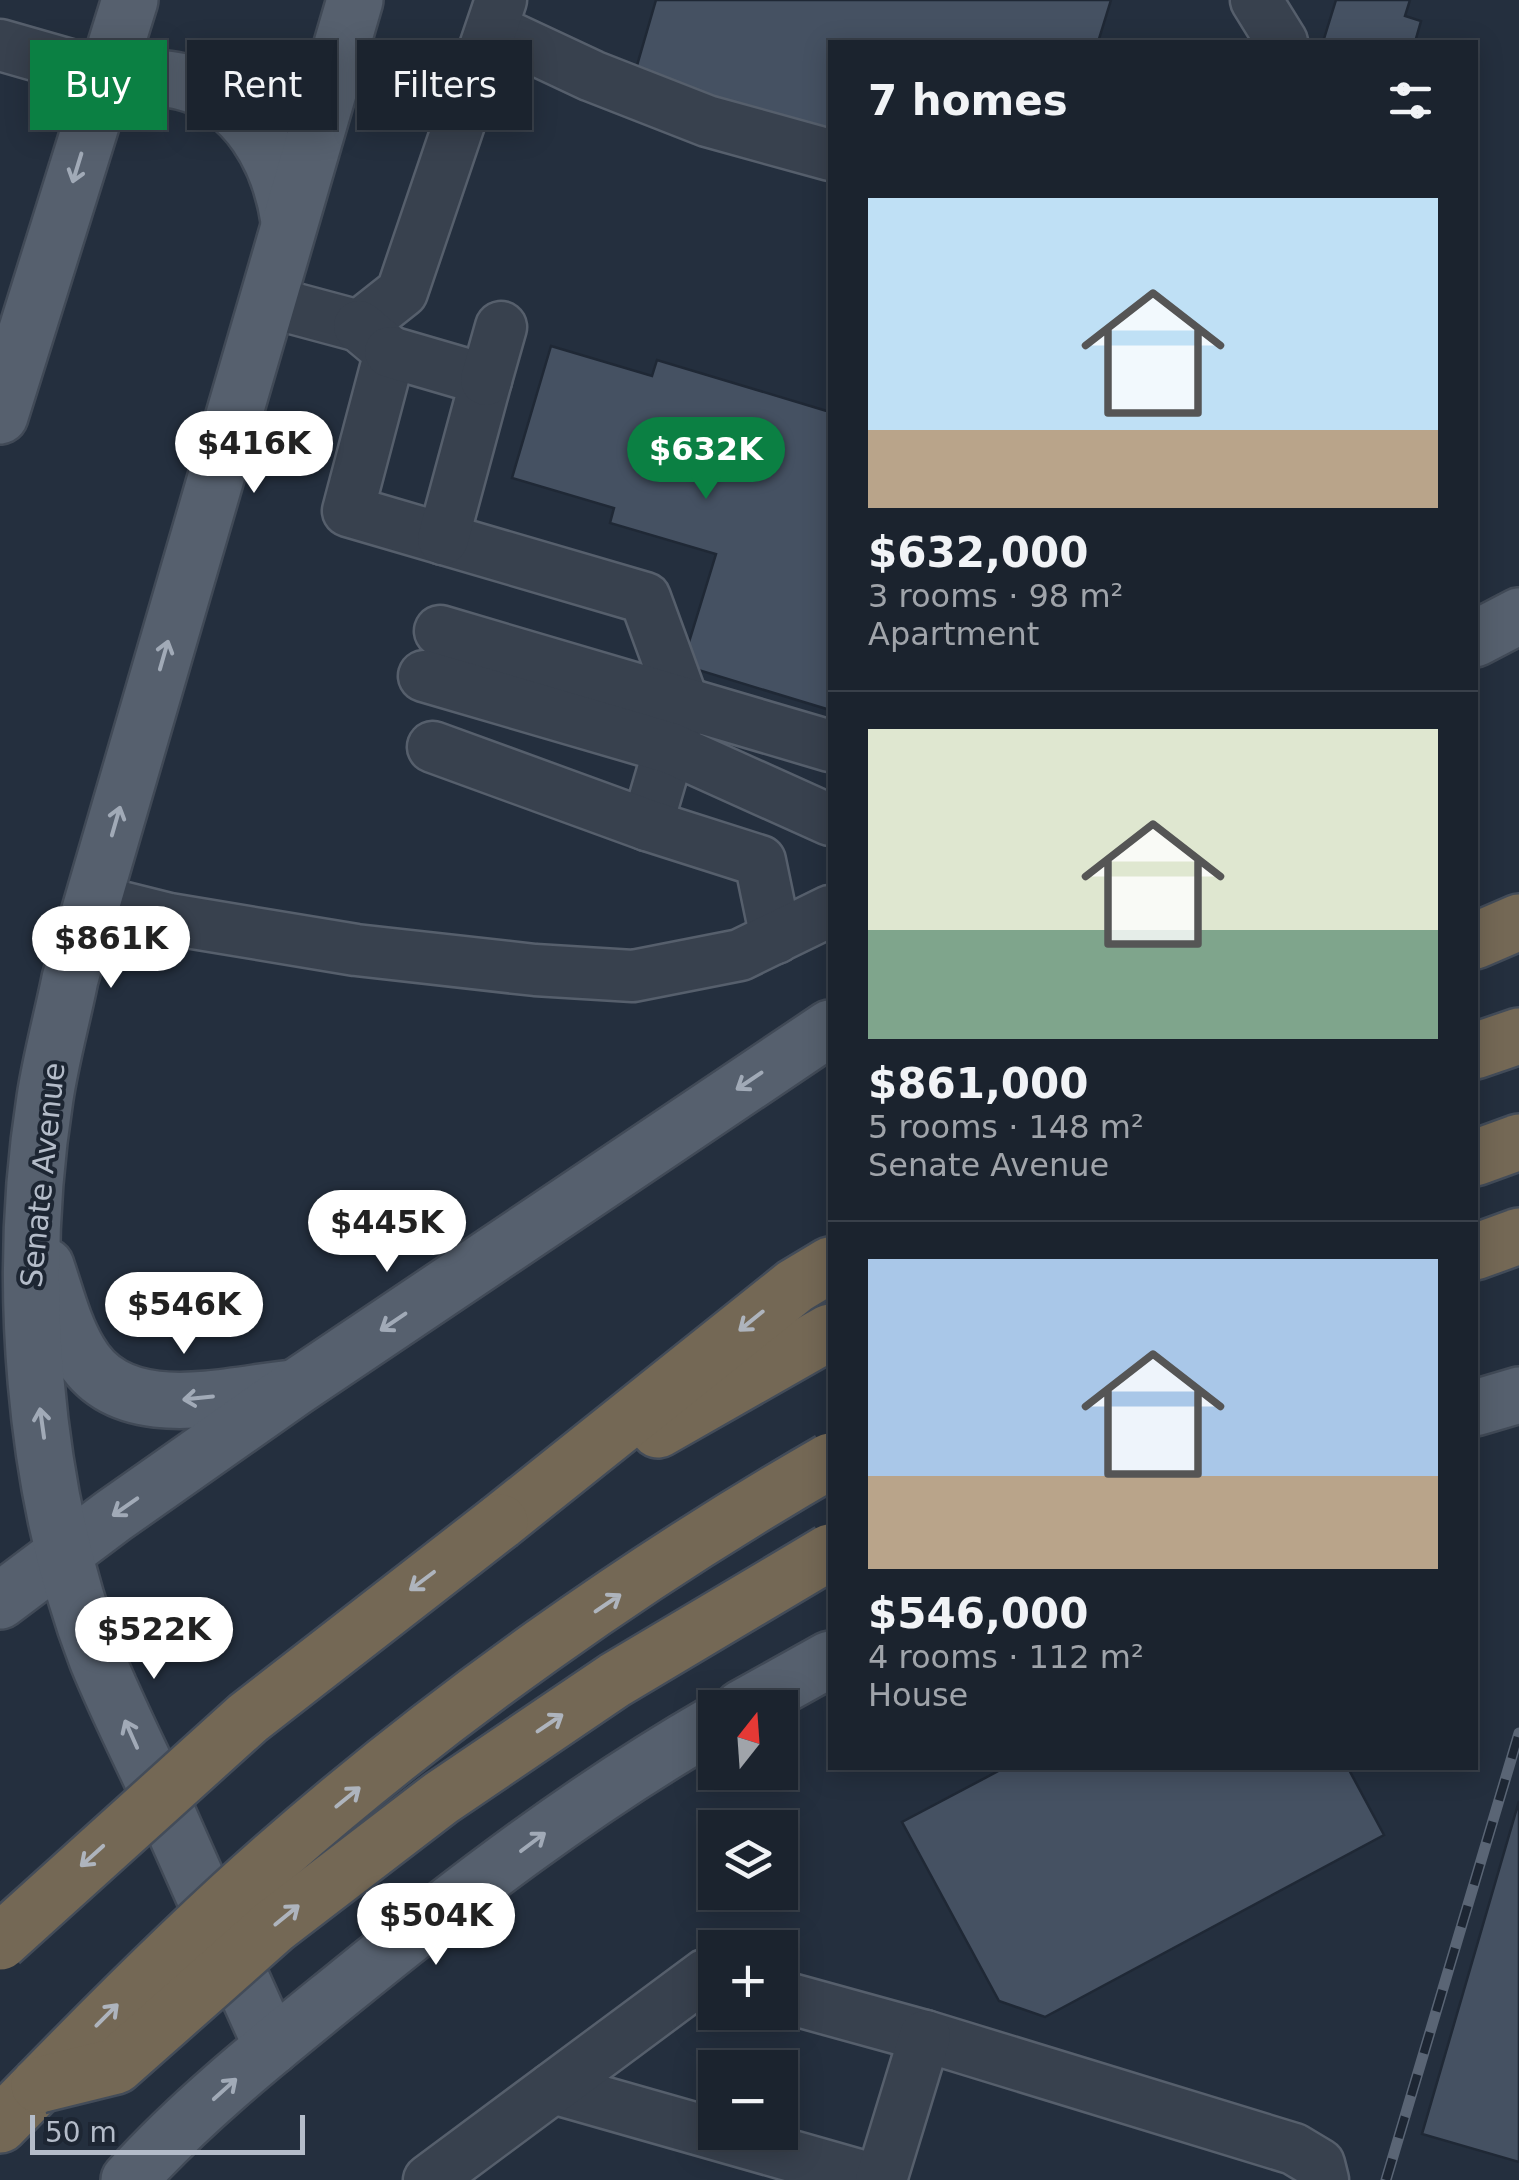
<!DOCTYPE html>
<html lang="en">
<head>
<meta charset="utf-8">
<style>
	:root { --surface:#1b232e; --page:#282f3a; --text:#f1f3f6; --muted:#a0a4aa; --line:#39404a; --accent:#0b8043 }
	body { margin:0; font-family:"DejaVu Sans",sans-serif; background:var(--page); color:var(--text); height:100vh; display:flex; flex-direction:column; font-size:38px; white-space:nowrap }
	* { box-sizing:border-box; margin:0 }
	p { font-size:32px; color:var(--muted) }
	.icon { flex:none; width:55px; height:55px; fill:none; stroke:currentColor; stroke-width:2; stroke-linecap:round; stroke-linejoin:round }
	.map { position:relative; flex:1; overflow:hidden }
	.sheet { position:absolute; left:828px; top:40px; width:650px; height:1730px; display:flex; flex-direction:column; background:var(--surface); border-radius:0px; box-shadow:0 5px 25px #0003,0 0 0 2px var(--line) }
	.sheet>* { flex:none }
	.top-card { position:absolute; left:30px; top:40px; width:648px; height:90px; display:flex; gap:20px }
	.needle { width:65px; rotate:17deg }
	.controls { position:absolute; left:698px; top:1690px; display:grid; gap:20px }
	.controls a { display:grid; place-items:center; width:100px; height:100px; border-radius:0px; background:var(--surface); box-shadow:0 5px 25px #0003,0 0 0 2px var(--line); font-size:50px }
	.scale { position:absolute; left:30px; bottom:25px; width:275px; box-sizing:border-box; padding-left:10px; border:5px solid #b4bcc9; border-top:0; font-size:28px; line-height:35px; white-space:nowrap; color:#b4bcc9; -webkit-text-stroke:8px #1d2633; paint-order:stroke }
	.price { position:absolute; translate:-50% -85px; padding:0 22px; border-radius:35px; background:#fff; color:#222; font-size:32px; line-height:65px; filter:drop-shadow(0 2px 5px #0008) }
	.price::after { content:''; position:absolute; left:50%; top:60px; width:30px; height:22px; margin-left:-15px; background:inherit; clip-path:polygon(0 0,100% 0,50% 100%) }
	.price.active { background:var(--accent); color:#fff }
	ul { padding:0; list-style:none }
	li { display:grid; align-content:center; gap:20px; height:530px; padding:0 40px }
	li+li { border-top:2px solid var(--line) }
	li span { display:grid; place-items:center; height:310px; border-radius:0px; color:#555 }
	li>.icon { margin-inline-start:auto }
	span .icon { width:180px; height:180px; fill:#fffc; stroke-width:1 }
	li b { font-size:42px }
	h2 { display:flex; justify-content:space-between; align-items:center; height:120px; padding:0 40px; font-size:42px }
	.pill { padding:0 35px; border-radius:0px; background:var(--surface); box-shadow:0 5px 25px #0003,0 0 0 2px var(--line); font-size:35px; line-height:90px }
	.pill.active { background:var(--accent); color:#fff }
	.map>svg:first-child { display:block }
</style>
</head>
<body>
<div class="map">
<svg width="1519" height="2180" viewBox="0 0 1519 2180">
	<rect width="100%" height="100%" fill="#242f3e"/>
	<!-- building -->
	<g fill="#455162" stroke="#1f2835" stroke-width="2.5">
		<polygon points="656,0 1111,0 1098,42 830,42 830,134 634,76"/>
		<polygon points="1336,0 1410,0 1405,16 1421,21 1415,42 1323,42"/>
		<polygon points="551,346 652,376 657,360 830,412 830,710 682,665 716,554 610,523 614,508 512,478"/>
		<polygon points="1004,1768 1348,1768 1384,1835 1045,2017 999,2001 902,1822"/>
		<polygon points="1519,1801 1519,2162 1422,2134"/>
	</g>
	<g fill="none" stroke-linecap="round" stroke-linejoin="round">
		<defs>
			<g id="minor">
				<polyline points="1256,0 1282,42"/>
				<polyline points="492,29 592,76 707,121 830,155"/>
				<polyline points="0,45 105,75"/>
				<polyline points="266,301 359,326 402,292 501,0"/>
				<polyline points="359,326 390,352 348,511 645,598 683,702 647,825"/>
				<polyline points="390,352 486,380 443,539"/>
				<polyline points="486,380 501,327"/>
				<polyline points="440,631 830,746"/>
				<polyline points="424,676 670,748 830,820"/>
				<polyline points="433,747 647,825 760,861 776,938"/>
				<polyline points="93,900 169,919 356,950 535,970 633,976 740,955 830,911"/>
				<polyline points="780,1996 925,2036 1294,2149 1319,2164 1323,2180"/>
				<polyline points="553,2088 876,2180"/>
				<polyline points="429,2180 705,1975 715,1978"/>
				<polyline points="881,2180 925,2036"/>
			</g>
			<g id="major">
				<path d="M105,75C130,77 159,76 183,82C247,98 280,160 289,221"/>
				<polyline points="0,416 130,0"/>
				<polyline points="1475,639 1519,616"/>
				<path d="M46,1266C56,1295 63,1325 79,1352C121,1426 224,1395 292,1388"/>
				<polyline points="1475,1408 1519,1395"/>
				<polyline points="0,1601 113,1516 295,1388 830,1028"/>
				<polyline points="742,1708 830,1659"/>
				<path d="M272,2047C233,1961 195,1876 157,1790C137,1747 115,1703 97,1659C32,1490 17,1276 45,1098C51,1058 62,1019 70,979L355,0"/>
				<path d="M129,2180C193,2109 270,2048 344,1988C462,1892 583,1799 715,1723"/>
			</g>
			<g id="highway">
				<polyline points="1475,941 1519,922"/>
				<polyline points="1475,1051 1519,1036"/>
				<polyline points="1475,1158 1519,1142"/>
				<polyline points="1475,1252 1519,1236"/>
				<polyline points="658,1430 830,1332"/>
				<polyline points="500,1522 795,1286 830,1265"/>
				<polyline points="0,2125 39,2085"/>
			</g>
		</defs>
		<!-- minor casing -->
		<use href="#minor" stroke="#565f6c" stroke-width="55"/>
		<!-- major casing -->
		<use href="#major" stroke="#414a57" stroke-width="60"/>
		<!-- highway casing -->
		<use href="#highway" stroke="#434c59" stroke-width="60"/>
		<!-- minor -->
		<use href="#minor" stroke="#38414e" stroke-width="50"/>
		<!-- major -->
		<use href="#major" stroke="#56606e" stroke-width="55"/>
		<!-- highway -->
		<use href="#highway" stroke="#746855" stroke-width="55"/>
		<defs>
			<polyline id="rail" points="1386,2180 1519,1733"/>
		</defs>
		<!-- rail casing -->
		<use href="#rail" stroke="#5a6575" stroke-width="11"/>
		<!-- rail -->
		<use href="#rail" stroke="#1d2633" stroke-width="8" stroke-dasharray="22" stroke-linecap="butt"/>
		<defs>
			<g id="highway-bridge">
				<polyline points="0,1942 248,1718 500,1522"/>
				<path d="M39,2085C115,2007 192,1930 274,1858C441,1711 637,1572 830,1461"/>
				<polyline points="39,2085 116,2066 274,1926 441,1798 615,1680 830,1552"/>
			</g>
		</defs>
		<!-- highway-bridge casing -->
		<use href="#highway-bridge" stroke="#434c59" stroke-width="60" stroke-linecap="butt"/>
		<!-- highway-bridge -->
		<use href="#highway-bridge" stroke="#746855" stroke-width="55"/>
	</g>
	<!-- one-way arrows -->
	<defs><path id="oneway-shaft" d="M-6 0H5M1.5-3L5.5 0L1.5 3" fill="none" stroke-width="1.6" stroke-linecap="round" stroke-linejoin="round" transform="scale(2.5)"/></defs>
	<g stroke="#a1aab7">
		<use href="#oneway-shaft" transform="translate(77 168) rotate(107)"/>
		<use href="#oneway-shaft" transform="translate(164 655) rotate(-74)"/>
		<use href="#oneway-shaft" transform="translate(116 821) rotate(-74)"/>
		<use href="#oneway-shaft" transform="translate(749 1081) rotate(146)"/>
		<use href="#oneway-shaft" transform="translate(393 1322) rotate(146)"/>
		<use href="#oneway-shaft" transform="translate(198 1398) rotate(174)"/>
		<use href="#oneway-shaft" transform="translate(42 1423) rotate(-98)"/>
		<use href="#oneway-shaft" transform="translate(125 1507) rotate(145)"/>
		<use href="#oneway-shaft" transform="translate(131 1734) rotate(-114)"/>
		<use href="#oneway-shaft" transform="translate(533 1842) rotate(-37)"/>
		<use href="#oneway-shaft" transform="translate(225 2089) rotate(-42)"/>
	</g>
	<g stroke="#aeb4bd">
		<use href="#oneway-shaft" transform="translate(751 1321) rotate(141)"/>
		<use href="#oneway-shaft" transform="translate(422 1581) rotate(143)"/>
		<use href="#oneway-shaft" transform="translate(608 1603) rotate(-34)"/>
		<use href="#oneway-shaft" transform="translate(550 1723) rotate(-34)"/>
		<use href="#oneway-shaft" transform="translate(348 1797) rotate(-39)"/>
		<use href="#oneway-shaft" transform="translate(92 1856) rotate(138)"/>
		<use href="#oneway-shaft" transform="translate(287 1915) rotate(-39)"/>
		<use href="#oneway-shaft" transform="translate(107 2015) rotate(-45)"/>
	</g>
	<g text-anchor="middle" stroke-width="8" stroke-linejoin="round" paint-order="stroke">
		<!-- street labels -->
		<g font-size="30" fill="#b4bcc9" stroke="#1d2633">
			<text transform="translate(43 1175) rotate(-84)" y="10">Senate Avenue</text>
		</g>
	</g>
</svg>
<div class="controls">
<a><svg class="needle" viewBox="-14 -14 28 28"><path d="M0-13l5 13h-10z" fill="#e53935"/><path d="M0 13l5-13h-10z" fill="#a0a4aa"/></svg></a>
<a><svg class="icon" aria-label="layers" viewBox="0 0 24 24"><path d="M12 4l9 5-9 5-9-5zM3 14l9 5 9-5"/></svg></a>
<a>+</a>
<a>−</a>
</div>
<div class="scale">50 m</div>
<b class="price" style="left:254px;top:496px">$416K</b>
<b class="price active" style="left:706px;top:502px">$632K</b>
<b class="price" style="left:111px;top:991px">$861K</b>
<b class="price" style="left:387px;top:1275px">$445K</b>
<b class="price" style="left:184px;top:1357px">$546K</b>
<b class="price" style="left:154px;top:1682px">$522K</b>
<b class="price" style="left:436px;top:1968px">$504K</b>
<div class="top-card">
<a class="pill active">Buy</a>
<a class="pill">Rent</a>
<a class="pill">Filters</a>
</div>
<section class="sheet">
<h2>7 homes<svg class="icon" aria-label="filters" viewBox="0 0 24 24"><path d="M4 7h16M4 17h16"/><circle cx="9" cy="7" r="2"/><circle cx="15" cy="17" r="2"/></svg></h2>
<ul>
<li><span style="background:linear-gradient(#bfe0f5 75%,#b9a48a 0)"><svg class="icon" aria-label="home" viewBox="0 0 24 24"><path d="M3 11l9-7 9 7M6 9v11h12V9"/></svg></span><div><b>$632,000</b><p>3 rooms · 98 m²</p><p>Apartment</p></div></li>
<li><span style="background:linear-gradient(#dfe7d0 65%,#7fa58c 0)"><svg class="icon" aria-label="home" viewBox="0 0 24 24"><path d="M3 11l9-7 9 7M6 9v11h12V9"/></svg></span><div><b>$861,000</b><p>5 rooms · 148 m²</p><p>Senate Avenue</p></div></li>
<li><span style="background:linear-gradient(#a9c7e8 70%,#b9a48a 0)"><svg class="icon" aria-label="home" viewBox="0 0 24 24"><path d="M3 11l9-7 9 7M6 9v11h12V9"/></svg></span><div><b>$546,000</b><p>4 rooms · 112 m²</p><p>House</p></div></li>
</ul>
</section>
</div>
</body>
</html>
